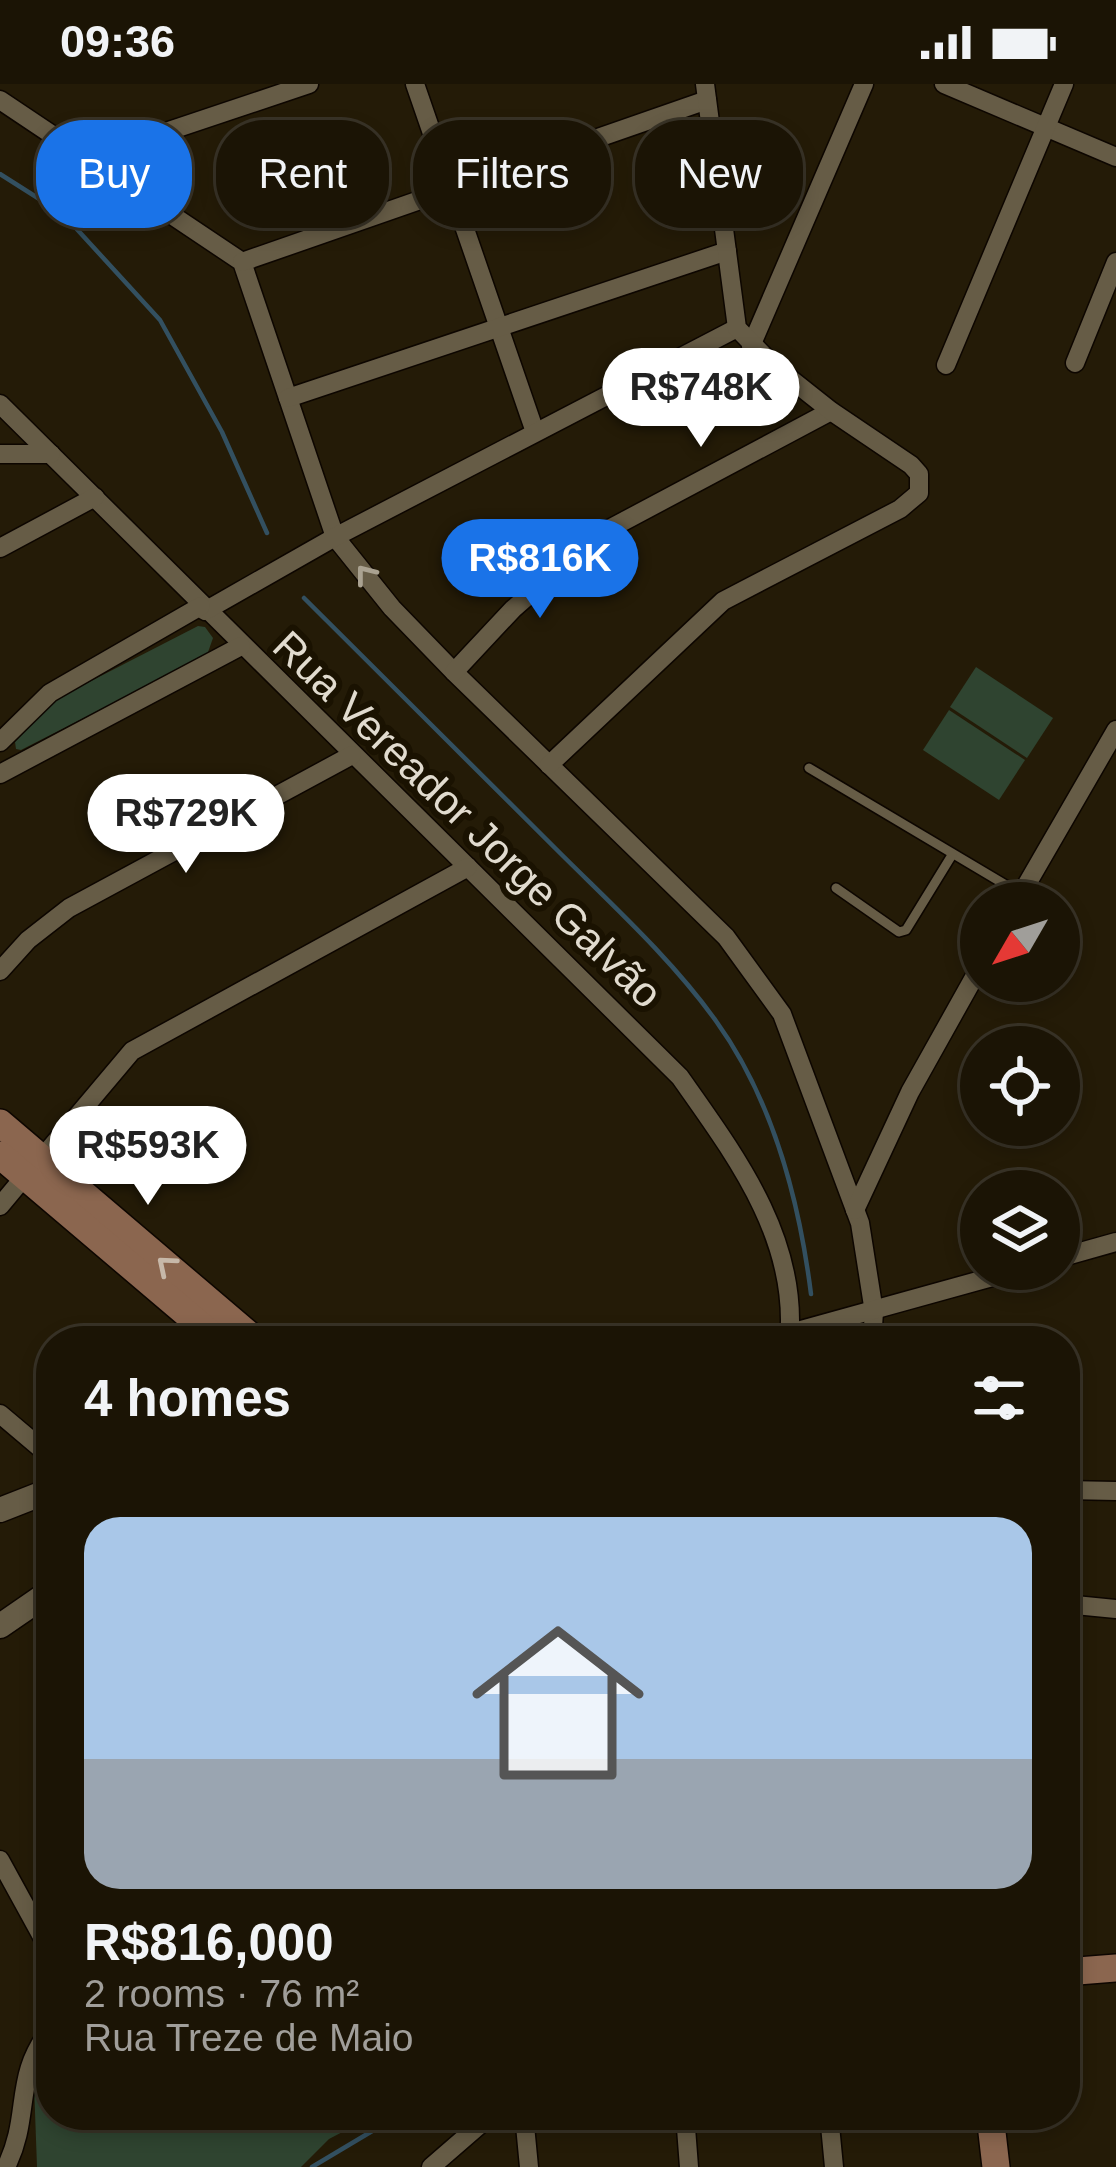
<!DOCTYPE html>
<html lang="en">
<head>
<meta charset="utf-8">
<style>
	:root { --surface:#1b1405; --page:#282113; --text:#f1f3f6; --muted:#a09e9a; --line:#393327; --accent:#1a73e8 }
	body { margin:0; font-family:Helvetica,sans-serif; background:var(--page); color:var(--text); height:100vh; display:flex; flex-direction:column; font-size:45px; white-space:nowrap }
	* { box-sizing:border-box; margin:0 }
	p { font-size:39px; color:var(--muted) }
	.icon { flex:none; width:66px; height:66px; fill:none; stroke:currentColor; stroke-width:2; stroke-linecap:round; stroke-linejoin:round }
	.map { position:relative; flex:1; overflow:hidden }
	.details { position:absolute; left:36px; top:1242px; width:1044px; height:804px; display:flex; flex-direction:column; background:var(--surface); border-radius:48px; box-shadow:0 6px 18px #0003,0 0 0 3px var(--line) }
	.details>* { flex:none }
	.guide { position:absolute; left:36px; top:36px; width:1044px; height:108px; display:flex; gap:24px }
	.needle { width:78px; rotate:231deg }
	.controls { position:absolute; left:960px; top:798px; display:grid; gap:24px }
	.controls a { display:grid; place-items:center; width:120px; height:120px; border-radius:50%; background:var(--surface); box-shadow:0 6px 18px #0003,0 0 0 3px var(--line); font-size:60px }
	.price { position:absolute; translate:-50% -102px; padding:0 27px; border-radius:42px; background:#fff; color:#222; font-size:39px; line-height:78px; filter:drop-shadow(0 3px 6px #0008) }
	.price::after { content:''; position:absolute; left:50%; top:72px; width:36px; height:27px; margin-left:-18px; background:inherit; clip-path:polygon(0 0,100% 0,50% 100%) }
	.price.current { background:var(--accent); color:#fff }
	ul { padding:0; list-style:none }
	li { display:grid; align-content:center; gap:24px; height:636px; padding:0 48px }
	li+li { border-top:3px solid var(--line) }
	li span { display:grid; place-items:center; height:372px; border-radius:36px; color:#555 }
	li>.icon { margin-inline-start:auto }
	span .icon { width:216px; height:216px; fill:#fffc; stroke-width:1 }
	li b { font-size:51px }
	h2 { display:flex; justify-content:space-between; align-items:center; height:144px; padding:0 48px; font-size:51px }
	.pill { padding:0 42px; border-radius:48px; background:var(--surface); box-shadow:0 6px 18px #0003,0 0 0 3px var(--line); font-size:42px; line-height:108px }
	.pill.current { background:var(--accent); color:#fff }
	.status { display:flex; justify-content:space-between; align-items:center; height:84px; padding:0 60px; background:var(--surface); direction:ltr }
	.status svg { height:33px; fill:currentColor }
	.map>svg:first-child { display:block }
</style>
</head>
<body>
<div class="status"><b>09:36</b><svg viewBox="0 0 49 12"><path d="M0 12V9h3v3zM5 12V6h3v6zM10 12V3h3v9zM15 12V0h3v12zM26 1h20v11H26zM47 4h2v5h-2z"/></svg></div>
<div class="map">
<svg width="1116" height="2083" viewBox="0 0 1116 2083">
	<rect width="100%" height="100%" fill="#241b07"/>
	<!-- green -->
	<g fill="#2f4430">
		<polygon points="198,542 205,543 213,554 207,571 21,666 16,665 15,658 56,615"/>
		<polygon points="976,583 1053,634 1027,674 950,623"/>
		<polygon points="949,626 1025,676 999,716 923,666"/>
		<polygon points="51,1968 51,2031 375,2031 329,2055 301,2083 37,2083 34,2000"/>
	</g>
	<g fill="none" stroke-linecap="round" stroke-linejoin="round">
		<!-- stream -->
		<g stroke="#335060" stroke-width="4.5">
			<polyline points="0,90 63,130 160,236 222,348 267,449"/>
			<path d="M304,514C388,597 471,681 555,764C610,819 671,874 716,937C773,1016 799,1115 811,1210"/>
			<polyline points="312,2083 389,2037 392,2031"/>
		</g>
		<defs>
			<g id="service">
				<polyline points="809,684 1021,810"/>
				<polyline points="836,804 899,848 906,846 952,771"/>
			</g>
			<g id="minor">
				<polyline points="415,0 535,348"/>
				<polyline points="944,0 1116,73"/>
				<polyline points="0,16 242,178 335,453 392,524 454,588 726,853 782,930 860,1139 874,1228 872,1257"/>
				<polyline points="88,74 309,0"/>
				<polyline points="242,178 707,16"/>
				<polyline points="751,262 864,0"/>
				<polyline points="1075,279 1116,178"/>
				<polyline points="946,281 1064,0"/>
				<polyline points="288,314 727,167"/>
				<path d="M0,320L680,993C735,1071 799,1155 789,1257"/>
				<polyline points="0,370 51,370"/>
				<polyline points="0,464 95,413"/>
				<polyline points="205,527 335,453 737,244"/>
				<polyline points="454,588 513,525 596,452 831,327"/>
				<polyline points="0,658 50,609 201,522"/>
				<polyline points="549,681 723,517 900,425 919,409 919,390 911,381 831,327 773,281 737,244 705,0"/>
				<polyline points="0,690 241,562"/>
				<polyline points="1016,819 1116,646"/>
				<polyline points="0,887 28,856 69,824 352,671"/>
				<polyline points="41,1075 132,967 468,783"/>
				<polyline points="0,1122 25,1092"/>
				<polyline points="855,1126 910,1008 981,881"/>
				<polyline points="1059,1174 1116,1158"/>
				<polyline points="761,1257 1021,1185"/>
				<polyline points="0,1330 51,1373"/>
				<polyline points="1065,1406 1116,1407"/>
				<polyline points="1065,1520 1116,1525"/>
				<polyline points="0,1776 51,1869"/>
				<polyline points="524,2031 529,2083"/>
				<polyline points="685,2031 689,2083"/>
				<polyline points="829,2031 834,2083"/>
				<path d="M6,2083C32,2031 12,1993 51,1945"/>
				<polyline points="431,2083 491,2031"/>
			</g>
			<g id="tertiary">
				<polyline points="0,1426 51,1406"/>
				<polyline points="0,1542 51,1507"/>
			</g>
			<g id="secondary">
				<polyline points="0,1039 256,1257"/>
				<polyline points="0,1071 219,1257"/>
				<polyline points="1065,1888 1116,1884"/>
				<polyline points="990,2031 996,2083"/>
			</g>
		</defs>
		<!-- service casing -->
		<use href="#service" stroke="#0d0600" stroke-width="12"/>
		<!-- minor casing -->
		<use href="#minor" stroke="#0d0600" stroke-width="21"/>
		<!-- tertiary casing -->
		<use href="#tertiary" stroke="#0d0600" stroke-width="27"/>
		<!-- secondary casing -->
		<use href="#secondary" stroke="#0d0600" stroke-width="30"/>
		<!-- service -->
		<use href="#service" stroke="#665c46" stroke-width="9"/>
		<!-- minor -->
		<use href="#minor" stroke="#665c46" stroke-width="18"/>
		<!-- tertiary -->
		<use href="#tertiary" stroke="#665c46" stroke-width="24"/>
		<!-- secondary -->
		<use href="#secondary" stroke="#8b664f" stroke-width="27"/>
	</g>
	<!-- one-way arrows -->
	<defs><path id="oneway-chevron" d="M-2-3.5L2.5 0L-2 3.5" fill="none" stroke-width="1.6" stroke-linecap="round" stroke-linejoin="round" transform="scale(3)"/></defs>
	<use stroke="#aaa291" href="#oneway-chevron" transform="translate(365 490) rotate(-128)"/>
	<use stroke="#c7b8a9" href="#oneway-chevron" transform="translate(166 1181) rotate(-140)"/>
	<g text-anchor="middle" stroke-width="12" stroke-linejoin="round" paint-order="stroke">
		<!-- street labels -->
		<g font-size="42" fill="#e1dbcf" stroke="#1a1201">
			<text transform="translate(468 735) rotate(44)" y="15">Rua Vereador Jorge Galvão</text>
		</g>
	</g>
</svg>
<div class="controls">
<a><svg class="needle" viewBox="-14 -14 28 28"><path d="M0-13l5 13h-10z" fill="#e53935"/><path d="M0 13l5-13h-10z" fill="#a09e9a"/></svg></a>
<a><svg class="icon" aria-label="locate" viewBox="0 0 24 24"><circle cx="12" cy="12" r="6"/><path d="M12 2v4M12 18v4M2 12h4M18 12h4"/></svg></a>
<a><svg class="icon" aria-label="layers" viewBox="0 0 24 24"><path d="M12 4l9 5-9 5-9-5zM3 14l9 5 9-5"/></svg></a>
</div>
<b class="price" style="left:701px;top:366px">R$748K</b>
<b class="price current" style="left:540px;top:537px">R$816K</b>
<b class="price" style="left:186px;top:792px">R$729K</b>
<b class="price" style="left:148px;top:1124px">R$593K</b>
<div class="guide">
<a class="pill current">Buy</a>
<a class="pill">Rent</a>
<a class="pill">Filters</a>
<a class="pill">New</a>
</div>
<section class="details">
<h2>4 homes<svg class="icon" aria-label="filters" viewBox="0 0 24 24"><path d="M4 7h16M4 17h16"/><circle cx="9" cy="7" r="2"/><circle cx="15" cy="17" r="2"/></svg></h2>
<ul>
<li><span style="background:linear-gradient(#a9c7e8 65%,#9aa5b1 0)"><svg class="icon" aria-label="home" viewBox="0 0 24 24"><path d="M3 11l9-7 9 7M6 9v11h12V9"/></svg></span><div><b>R$816,000</b><p>2 rooms · 76 m²</p><p>Rua Treze de Maio</p></div></li>
</ul>
</section>
</div>
</body>
</html>
